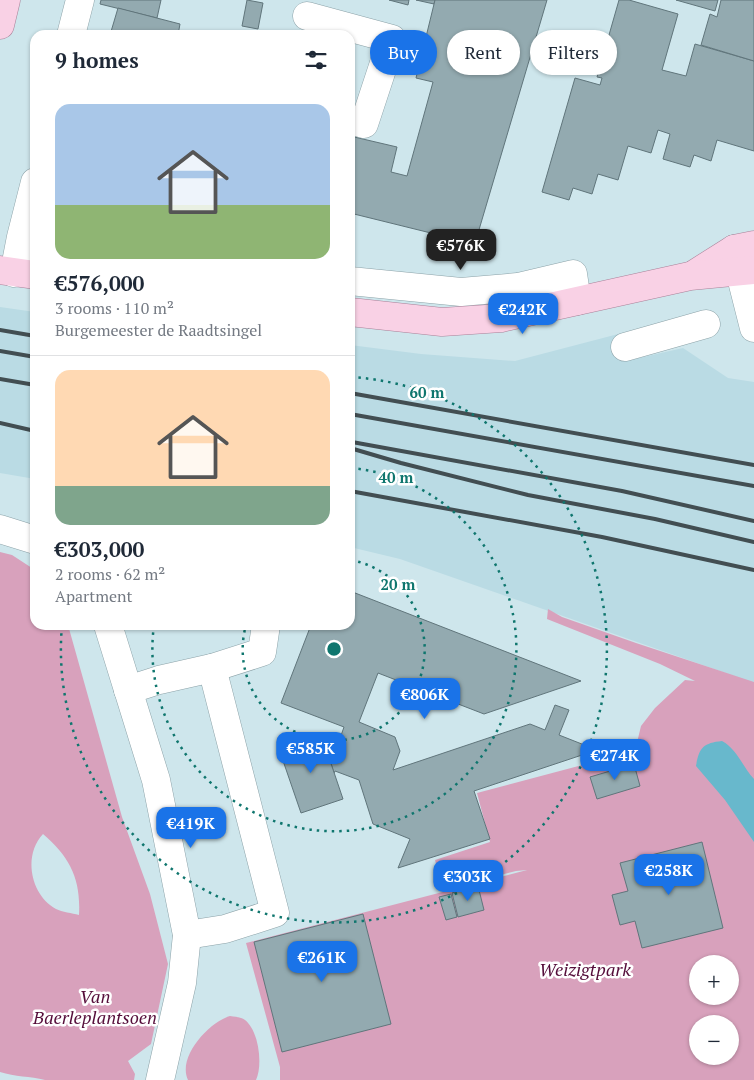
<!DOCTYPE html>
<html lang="en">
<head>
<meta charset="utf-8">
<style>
	:root { --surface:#fff; --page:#f2f2f3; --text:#1f2937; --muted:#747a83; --line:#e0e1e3; --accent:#1a73e8 }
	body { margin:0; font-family:"PT Serif",serif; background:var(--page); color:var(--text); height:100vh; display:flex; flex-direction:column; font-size:19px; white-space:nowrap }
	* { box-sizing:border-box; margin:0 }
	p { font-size:16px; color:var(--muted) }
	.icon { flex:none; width:28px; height:28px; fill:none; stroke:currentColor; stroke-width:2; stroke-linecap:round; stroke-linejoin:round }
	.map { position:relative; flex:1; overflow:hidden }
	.details { position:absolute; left:30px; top:30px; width:325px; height:600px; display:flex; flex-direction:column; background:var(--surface); border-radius:15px; box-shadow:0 1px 4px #0004 }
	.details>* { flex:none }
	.guide { position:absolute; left:370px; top:30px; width:309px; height:45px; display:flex; gap:10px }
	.buttons { position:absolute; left:689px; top:955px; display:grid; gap:10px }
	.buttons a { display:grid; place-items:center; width:50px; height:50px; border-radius:50%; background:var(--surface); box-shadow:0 1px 4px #0004; font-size:25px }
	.price { position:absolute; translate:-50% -42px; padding:0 11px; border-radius:10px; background:var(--accent); color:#fff; font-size:16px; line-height:32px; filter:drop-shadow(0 1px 2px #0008) }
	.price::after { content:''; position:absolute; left:50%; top:30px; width:15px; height:11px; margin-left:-8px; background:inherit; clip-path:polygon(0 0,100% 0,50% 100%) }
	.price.active { background:#222; color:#fff }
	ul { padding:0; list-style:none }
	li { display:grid; align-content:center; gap:10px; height:265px; padding:0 25px }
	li+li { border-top:1px solid var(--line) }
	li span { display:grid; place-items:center; height:155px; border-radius:15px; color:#555 }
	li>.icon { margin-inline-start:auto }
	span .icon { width:90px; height:90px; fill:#fffc; stroke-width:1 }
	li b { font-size:21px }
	h2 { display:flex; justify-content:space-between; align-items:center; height:60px; padding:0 25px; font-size:21px }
	.pill { padding:0 18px; border-radius:22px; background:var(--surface); box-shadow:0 1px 4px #0004; font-size:18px; line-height:45px }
	.pill.active { background:var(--accent); color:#fff }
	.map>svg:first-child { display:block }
</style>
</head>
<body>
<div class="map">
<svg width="754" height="1080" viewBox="0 0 754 1080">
	<rect width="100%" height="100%" fill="#cee6ec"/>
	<!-- built -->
	<g fill="#badbe4">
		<polygon points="0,307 35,312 35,479 0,473"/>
		<polygon points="622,333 630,360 683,348 728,378 754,382 754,683 400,559 350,547 350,345 421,354 515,361"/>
	</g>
	<!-- green -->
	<g fill="#d8a1bc" fill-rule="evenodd">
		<path d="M0,552L12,555L35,570V625H68L122,817L150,894L168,964L151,1044L128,1061L135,1074L134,1080H45C30,1076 15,1077 0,1072ZM43,834C70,857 81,879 79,915C72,913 62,912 56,909C30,895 23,855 43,834Z"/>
		<path d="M548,609L562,617L636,643L754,682V1080H280V1067L246,943L527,870L516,871L443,890L435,860L490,842L477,793L635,751L641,726L655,708L685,680L695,681L660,664L547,619ZM698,964H730V996H698ZM698,1024H730V1056H698Z"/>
		<path d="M230,1016C236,1017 241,1017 245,1020C259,1031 263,1065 256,1080H188C177,1057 209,1022 230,1016Z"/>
	</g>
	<!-- water -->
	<path fill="#68b8cc" d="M722,741C737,749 742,766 754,779V842L725,800L696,766C699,748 703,743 722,741Z"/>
	<!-- building -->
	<g fill="#93aab0" stroke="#60757b">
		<polygon points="101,0 161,0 157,18 100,4"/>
		<polygon points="247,0 263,3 258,29 242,26"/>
		<polygon points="389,0 409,0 408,5"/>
		<polygon points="416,0 435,0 434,4"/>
		<polygon points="435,0 547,0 473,250 442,243 443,236 350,213 350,136 397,147 391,172 407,176 433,82 416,78"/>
		<polygon points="619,0 629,0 678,14 662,70 686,76 695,44 754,61 754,151 717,140 711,161 694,155 690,167 663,159 670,134 658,130 651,153 628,146 618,180 598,174 592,194 573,188 569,200 542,192 575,78 600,85 602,78 597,77"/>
		<polygon points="676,0 718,0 715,11"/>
		<polygon points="721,0 754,0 754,61 701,45 710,14 717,17"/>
		<polygon points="118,8 180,24 178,35 110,35"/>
		<polygon points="350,591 581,681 484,714 378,673 359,722 395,737 400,751 393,770 530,724 545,730 555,705 569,710 559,735 597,750 474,791 490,839 398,868 410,839 373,824 359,780 335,771 334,773 330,760 331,759 332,761 344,727 281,703 311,625 350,625"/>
		<polygon points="321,734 343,799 301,813 279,749"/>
		<polygon points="634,764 640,786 597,799 590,777"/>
		<polygon points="702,842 723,928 642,948 635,921 620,925 612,895 628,891 620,863"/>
		<polygon points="478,886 484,910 458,917 452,893"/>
		<polygon points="451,894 457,917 446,920 439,897"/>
		<polygon points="363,914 391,1024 282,1052 254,942"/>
	</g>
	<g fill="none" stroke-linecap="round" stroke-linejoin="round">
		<defs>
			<g id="minor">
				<polyline points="307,16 392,39 364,124 350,120"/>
				<polyline points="71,35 80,0"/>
				<polyline points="734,249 754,328"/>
				<polyline points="14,273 21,237 35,182"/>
				<polyline points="350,281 461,292 518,287 573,274 577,301"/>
				<polyline points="625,347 706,324"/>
				<polyline points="0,529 35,540"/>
				<polyline points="108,625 156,780 187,935 182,983 160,1080"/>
				<polyline points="212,668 262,652 266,625"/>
				<polyline points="128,690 159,680 212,668 275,913 225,929 187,935"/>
			</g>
			<g id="major">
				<polyline points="0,25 6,0"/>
				<polyline points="0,270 35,275"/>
				<polyline points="696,273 734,249 754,245"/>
				<polyline points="350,312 442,322 501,318 690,276 754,270"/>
			</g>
		</defs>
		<!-- minor casing -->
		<use href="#minor" stroke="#8ca2a8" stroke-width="29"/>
		<!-- major casing -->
		<use href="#major" stroke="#a98198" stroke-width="29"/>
		<!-- minor -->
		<use href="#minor" stroke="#fff" stroke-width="28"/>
		<!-- major -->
		<use href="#major" stroke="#f9d1e5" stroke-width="28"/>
		<!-- rail -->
		<g stroke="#424e52" stroke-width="4">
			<polyline points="0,330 35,336"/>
			<polyline points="0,351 35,357"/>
			<polyline points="0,379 35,385"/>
			<polyline points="350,393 754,465"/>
			<polyline points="350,414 754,486"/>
			<polyline points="0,423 35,431"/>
			<polyline points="352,442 622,491 754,521"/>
			<polyline points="350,448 401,463 528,495 655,519 754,542"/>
			<polyline points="350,491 602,537 754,570"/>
		</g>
	</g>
	<!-- distance rings -->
	<g fill="none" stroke="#0f766e" stroke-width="2.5" stroke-dasharray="2.5 5">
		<path d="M351 560A91 91 0 1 1 246 625"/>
		<path d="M351 468A182 182 0 1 1 154 625"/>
		<path d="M351 377A273 273 0 1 1 62 625"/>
	</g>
	<g text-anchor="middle" stroke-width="5" stroke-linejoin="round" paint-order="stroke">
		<!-- park labels -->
		<g font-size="18" font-style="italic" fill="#550d3a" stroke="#fff">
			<text x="585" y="976">Weizigtpark</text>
			<text x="95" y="1003">Van<tspan x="95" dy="21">Baerleplantsoen</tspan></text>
		</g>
	</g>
	<circle cx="334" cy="649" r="8" fill="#0f766e" stroke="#fff" stroke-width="2.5"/>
	<g font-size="15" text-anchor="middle" font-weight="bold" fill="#0f766e" stroke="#fff" stroke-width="5" stroke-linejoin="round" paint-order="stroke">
		<text x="427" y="398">60 m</text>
		<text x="396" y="483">40 m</text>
		<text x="398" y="590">20 m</text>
	</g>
</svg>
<div class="buttons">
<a>+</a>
<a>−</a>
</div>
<b class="price active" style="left:461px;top:271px">€576K</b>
<b class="price" style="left:523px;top:335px">€242K</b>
<b class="price" style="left:425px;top:720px">€806K</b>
<b class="price" style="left:311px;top:774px">€585K</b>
<b class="price" style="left:615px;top:781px">€274K</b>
<b class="price" style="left:191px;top:849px">€419K</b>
<b class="price" style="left:669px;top:896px">€258K</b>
<b class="price" style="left:468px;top:902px">€303K</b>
<b class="price" style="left:322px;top:983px">€261K</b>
<div class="guide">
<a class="pill active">Buy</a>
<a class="pill">Rent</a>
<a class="pill">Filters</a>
</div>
<section class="details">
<h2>9 homes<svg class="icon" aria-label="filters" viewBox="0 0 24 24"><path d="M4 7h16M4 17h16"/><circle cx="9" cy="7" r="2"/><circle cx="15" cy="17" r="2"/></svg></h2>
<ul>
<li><span style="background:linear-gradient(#a9c7e8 65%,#8fb573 0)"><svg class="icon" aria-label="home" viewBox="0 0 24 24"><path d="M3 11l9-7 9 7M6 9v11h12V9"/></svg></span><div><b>€576,000</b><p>3 rooms · 110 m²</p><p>Burgemeester de Raadtsingel</p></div></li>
<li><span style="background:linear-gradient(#ffd9b3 75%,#7fa58c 0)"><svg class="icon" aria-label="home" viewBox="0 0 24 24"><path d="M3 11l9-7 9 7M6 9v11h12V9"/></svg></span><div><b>€303,000</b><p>2 rooms · 62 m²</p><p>Apartment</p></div></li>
</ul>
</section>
</div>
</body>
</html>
